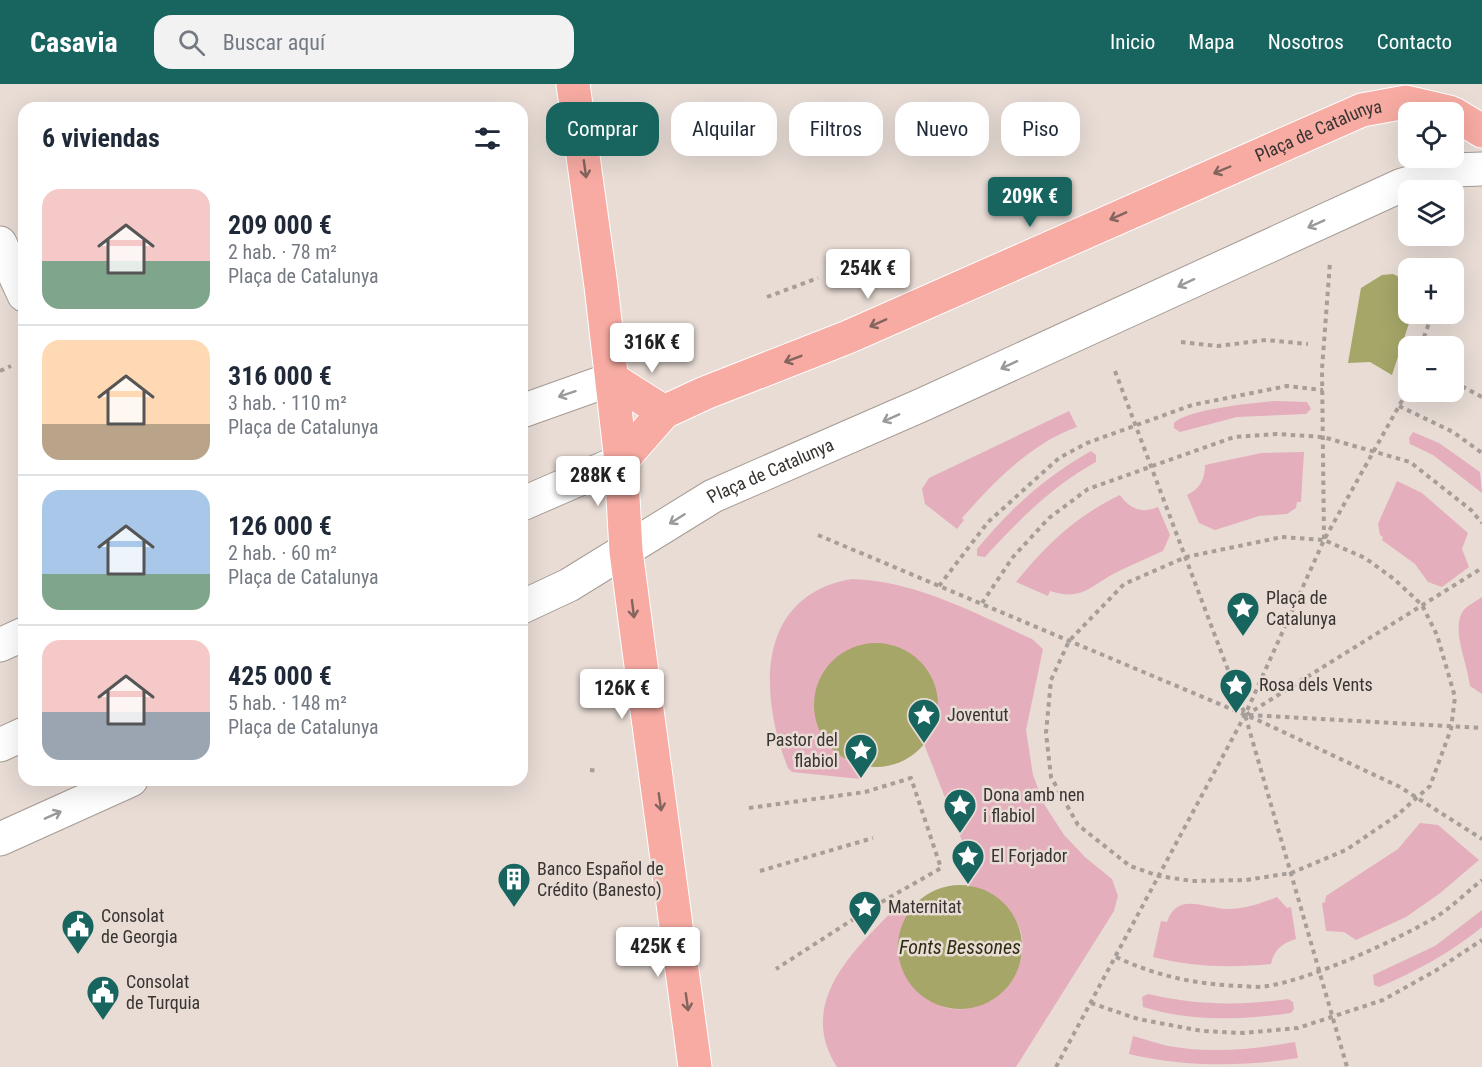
<!DOCTYPE html>
<html lang="es">
<head>
<meta charset="utf-8">
<style>
	:root { --surface:#fff; --page:#f2f2f3; --text:#1f2937; --muted:#747a83; --line:#e0e1e3; --accent:#186560 }
	body { margin:0; font-family:"Roboto Condensed",sans-serif; background:var(--page); color:var(--text); height:100vh; display:flex; flex-direction:column; font-size:22px; white-space:nowrap }
	* { box-sizing:border-box; margin:0 }
	p { font-size:20px; color:var(--muted) }
	.icon { flex:none; width:33px; height:33px; fill:none; stroke:currentColor; stroke-width:2; stroke-linecap:round; stroke-linejoin:round }
	.map { position:relative; flex:1; overflow:hidden }
	.panel { position:absolute; left:18px; top:18px; width:510px; height:684px; display:flex; flex-direction:column; background:var(--surface); border-radius:18px; box-shadow:0 6px 24px #0002 }
	.panel>* { flex:none }
	.hud { position:absolute; left:546px; top:18px; width:570px; height:54px; display:flex; gap:12px }
	.controls { position:absolute; left:1398px; top:18px; display:grid; gap:12px }
	.controls a { display:grid; place-items:center; width:66px; height:66px; border-radius:12px; background:var(--surface); box-shadow:0 6px 24px #0002; font-size:30px }
	.price { position:absolute; translate:-50% -51px; padding:0 14px; border-radius:6px; background:#fff; color:#222; font-size:20px; line-height:39px; filter:drop-shadow(0 2px 3px #0008) }
	.price::after { content:''; position:absolute; left:50%; top:36px; width:18px; height:14px; margin-left:-9px; background:inherit; clip-path:polygon(0 0,100% 0,50% 100%) }
	.price.on { background:var(--accent); color:#fff }
	ul { padding:0; list-style:none }
	li { display:flex; align-items:center; gap:18px; height:150px; padding:0 24px }
	li+li { border-top:2px solid var(--line) }
	li span { display:grid; place-items:center; flex:none; width:168px; height:120px; border-radius:18px; color:#555 }
	li>.icon { margin-inline-start:auto }
	span .icon { width:72px; height:72px; fill:#fffc; stroke-width:1 }
	li b { font-size:26px }
	h2 { display:flex; justify-content:space-between; align-items:center; height:72px; padding:0 24px; font-size:26px }
	.chip { padding:0 21px; border-radius:18px; background:var(--surface); box-shadow:0 6px 24px #0002; font-size:21px; line-height:54px }
	.chip.on { background:var(--accent); color:#fff }
	header { display:flex; align-items:center; gap:36px; box-sizing:border-box; height:84px; padding:0 30px; background:var(--accent); color:#fff }
	header strong { font-size:28px }
	nav { display:flex; gap:33px; margin-inline-start:auto; font-size:21px }
	.search { width:420px; height:54px; background:var(--page); display:flex; align-items:center; gap:15px; box-sizing:border-box; padding:0 21px; border-radius:18px; color:var(--muted); font-size:22px }
	.map>svg:first-child { display:block }
</style>
</head>
<body>
<header>
<strong>Casavia</strong>
<div class="search"><svg class="icon" aria-label="search" viewBox="0 0 24 24"><circle cx="10" cy="10" r="6"/><path d="M15 15l6 6"/></svg>Buscar aquí</div>
<nav><a>Inicio</a><a>Mapa</a><a>Nosotros</a><a>Contacto</a></nav>
</header>
<div class="map">
<svg width="1482" height="983" viewBox="0 0 1482 983">
	<rect width="100%" height="100%" fill="#e8dcd5"/>
	<!-- green -->
	<g fill="#e5aebc">
		<path d="M1275,317L1307,318L1311,325L1306,330L1237,333L1180,348L1174,344V339C1188,325 1254,319 1275,317Z"/>
		<path d="M1069,327L1077,343C1030,360 995,397 962,434L964,436L957,445L925,420L922,405L929,394Z"/>
		<polygon points="1413,348 1439,359 1480,388 1482,409 1433,371 1410,360 1409,354"/>
		<path d="M1091,367L1096,371V378C1052,402 1019,436 985,473L977,472V465C1010,425 1045,393 1091,367Z"/>
		<path d="M1304,368L1301,418H1297L1296,424L1287,430L1259,432L1215,446L1199,439L1187,411C1200,405 1205,395 1205,381L1261,369Z"/>
		<polygon points="1397,397 1422,409 1468,449 1462,465 1469,483 1442,503 1428,498 1415,480 1382,456 1383,453 1380,451 1378,440"/>
		<path d="M1120,411C1130,425 1142,430 1158,423L1170,451L1163,467C1148,474 1133,480 1119,487C1091,500 1084,518 1050,507L1048,512L1016,498C1046,461 1076,432 1120,411Z"/>
		<path d="M852,495C916,497 972,528 1032,555L1043,565L1026,646L1033,691L1044,720L1064,751L1086,774L1112,795L1118,812L1114,827L1016,983H837C794,916 859,861 903,817L910,825C899,850 892,874 910,898C922,915 947,930 969,924C978,922 988,911 995,905C1001,900 1013,894 1016,888C1037,847 1005,811 968,801V772L924,660L934,645L938,627L844,675L862,681L860,695L792,688L788,684C759,612 755,511 852,495Z"/>
		<path d="M1482,513V610L1470,602C1467,577 1451,545 1463,527C1466,522 1477,517 1482,513Z"/>
		<polygon points="1420,739 1438,741 1479,776 1439,810 1406,833 1356,856 1344,848 1326,847 1322,819 1325,818 1326,812 1398,765"/>
		<path d="M1277,813L1287,824L1291,823L1296,855C1282,859 1274,866 1271,880C1230,884 1193,883 1153,873L1161,837L1167,838C1178,806 1206,826 1231,825C1248,824 1262,819 1277,813Z"/>
		<path d="M1482,826V843C1450,869 1417,887 1379,903L1374,901L1373,891L1435,862Z"/>
		<path d="M1148,910C1196,921 1239,922 1288,915L1293,918L1294,925L1291,929C1241,936 1192,938 1143,923L1142,913Z"/>
		<path d="M1133,952C1145,955 1155,959 1168,962C1212,970 1255,965 1295,958L1298,974C1244,983 1183,983 1129,970Z"/>
	</g>
	<!-- water -->
	<g fill="#a5a667">
		<path d="M1393,190C1412,197 1408,212 1408,230H1412L1392,291L1370,278L1348,279L1361,204L1382,191Z"/>
		<circle cx="876" cy="621" r="62"/>
		<circle cx="960" cy="863" r="62"/>
	</g>
	<g fill="none" stroke-linecap="round" stroke-linejoin="round">
		<defs>
			<g id="minor">
				<polyline points="0,159 24,211"/>
				<polyline points="522,327 612,295"/>
				<polyline points="522,420 621,377"/>
				<path id="s1" d="M522,523L569,501L713,412L924,320L1402,101L1454,86L1482,85"/>
				<polyline points="0,561 24,550"/>
				<polyline points="0,661 24,650"/>
				<polyline points="0,755 131,696"/>
			</g>
			<g id="major">
				<polyline points="573,0 601,202 621,377 626,467 638,559 695,983"/>
				<polyline points="1454,30 1482,47"/>
				<polyline points="612,295 664,328"/>
				<path id="s2" d="M621,377L664,328L705,309L848,253L1362,26L1406,18L1449,28"/>
			</g>
		</defs>
		<!-- minor casing -->
		<use href="#minor" stroke="#a69b94" stroke-width="35"/>
		<!-- major casing -->
		<use href="#major" stroke="#fff" stroke-width="35"/>
		<!-- path -->
		<g stroke="#a79e99" stroke-width="4" stroke-dasharray="4.5 4.5" stroke-linecap="butt">
			<polyline points="1448,184 1450,178"/>
			<polyline points="767,213 818,194"/>
			<polyline points="1181,258 1218,262 1266,256 1308,260"/>
			<polyline points="1421,262 1432,230"/>
			<polyline points="0,287 11,282"/>
			<polyline points="1115,287 1245,631 1347,983"/>
			<polyline points="1454,298 1482,313"/>
			<polyline points="1399,322 1453,348 1482,369"/>
			<polyline points="818,451 1262,638 1400,703 1482,755"/>
			<polygon points="1282,453 1324,456 1365,474 1394,495 1422,521 1437,551 1455,613 1451,645 1430,702 1396,732 1346,766 1291,789 1246,796 1192,797 1159,792 1130,782 1078,741 1051,693 1046,649 1051,596 1069,557 1124,500 1186,473"/>
			<polyline points="1324,455 1322,285 1330,178"/>
			<polyline points="939,502 988,438 1059,374 1087,359 1192,321 1287,302 1323,306"/>
			<polyline points="982,519 1013,473 1049,434 1088,405 1234,353 1277,350 1323,353 1410,378 1471,426 1482,439"/>
			<polyline points="522,566 524,565"/>
			<polyline points="1246,631 1482,484"/>
			<polyline points="1249,631 1482,644"/>
			<polyline points="590,686 599,687"/>
			<polyline points="749,724 865,708 911,694 941,784 866,827 776,885"/>
			<polyline points="760,787 873,754"/>
			<path d="M1116,873C1156,892 1195,900 1239,902C1248,902 1258,904 1267,902C1310,896 1397,856 1436,833C1452,823 1467,808 1482,796"/>
			<polyline points="1091,919 1138,935 1202,947 1243,949 1298,944 1383,916 1435,887 1482,856"/>
			<polyline points="1056,983 1245,631 1324,456 1404,313 1408,300"/>
		</g>
		<!-- minor -->
		<use href="#minor" stroke="#fff" stroke-width="33"/>
		<!-- major -->
		<use href="#major" stroke="#f7aba2" stroke-width="33"/>
	</g>
	<!-- one-way arrows -->
	<defs><path id="oneway-shaft" d="M-6 0H5M1.5-3L5.5 0L1.5 3" fill="none" stroke-width="1.6" stroke-linecap="round" stroke-linejoin="round" transform="scale(1.5)"/></defs>
	<g stroke="#84645e">
		<use href="#oneway-shaft" transform="translate(585 85) rotate(82)"/>
		<use href="#oneway-shaft" transform="translate(1222 86) rotate(157)"/>
		<use href="#oneway-shaft" transform="translate(1118 132) rotate(156)"/>
		<use href="#oneway-shaft" transform="translate(878 239) rotate(156)"/>
		<use href="#oneway-shaft" transform="translate(793 275) rotate(159)"/>
		<use href="#oneway-shaft" transform="translate(633 525) rotate(83)"/>
		<use href="#oneway-shaft" transform="translate(660 718) rotate(82)"/>
		<use href="#oneway-shaft" transform="translate(687 918) rotate(82)"/>
	</g>
	<g stroke="#9c9a98">
		<use href="#oneway-shaft" transform="translate(1316 140) rotate(156)"/>
		<use href="#oneway-shaft" transform="translate(1186 199) rotate(155)"/>
		<use href="#oneway-shaft" transform="translate(1009 281) rotate(155)"/>
		<use href="#oneway-shaft" transform="translate(567 310) rotate(162)"/>
		<use href="#oneway-shaft" transform="translate(891 334) rotate(156)"/>
		<use href="#oneway-shaft" transform="translate(677 435) rotate(148)"/>
		<use href="#oneway-shaft" transform="translate(53 731) rotate(-24)"/>
	</g>
	<!-- icons -->
	<defs>
		<symbol id="sight-pin" viewBox="-11 -11 22 30"><path d="M0 17L-7.5 6A9.5 9.5 0 1 1 7.5 6Z" fill="#186560" stroke="#e8dcd5"/><path d="M0-6L1.8-2.2L6-1.7L2.9 1.2L3.7 5.4L0 3.3L-3.7 5.4L-2.9 1.2L-6-1.7L-1.8-2.2Z" fill="#fff"/></symbol>
		<symbol id="building-pin" viewBox="-11 -11 22 30"><path d="M0 17L-7.5 6A9.5 9.5 0 1 1 7.5 6Z" fill="#186560" stroke="#e8dcd5"/><path d="M-4-6H4V6H1V3H-1V6H-4ZM-2.5-4.3h1.7v1.8h-1.7ZM.8-4.3h1.7v1.8H.8ZM-2.5-1h1.7V.8h-1.7ZM.8-1h1.7V.8H.8Z" fill="#fff"/></symbol>
		<symbol id="civic-pin" viewBox="-11 -11 22 30"><path d="M0 17L-7.5 6A9.5 9.5 0 1 1 7.5 6Z" fill="#186560" stroke="#e8dcd5"/><path d="M-.6-6.5H3V-4.5H.6V-3L4-1V1h2V6H-6V1h2V-1L-.6-3ZM-1.2 2.5V6h2.4V2.5Z" fill="#fff"/></symbol>
	</defs>
	<g fill-rule="evenodd">
		<use href="#sight-pin" x="1224" y="505" width="38" height="52"/>
		<use href="#sight-pin" x="1217" y="582" width="38" height="52"/>
		<use href="#sight-pin" x="905" y="612" width="38" height="52"/>
		<use href="#sight-pin" x="842" y="647" width="38" height="52"/>
		<use href="#sight-pin" x="941" y="702" width="38" height="52"/>
		<use href="#sight-pin" x="949" y="753" width="38" height="52"/>
		<use href="#building-pin" x="495" y="776" width="38" height="52"/>
		<use href="#sight-pin" x="846" y="804" width="38" height="52"/>
		<use href="#civic-pin" x="59" y="823" width="38" height="52"/>
		<use href="#civic-pin" x="84" y="889" width="38" height="52"/>
	</g>
	<g text-anchor="middle" stroke-width="5" stroke-linejoin="round" paint-order="stroke">
		<!-- street labels -->
		<g font-size="18" fill="#383431" stroke="#e8dcd5">
			<text dy="6" stroke="none"><textPath href="#s2" startOffset="778">Plaça de Catalunya</textPath></text>
			<text dy="6" stroke="none"><textPath href="#s1" startOffset="284">Plaça de Catalunya</textPath></text>
		</g>
		<!-- poi labels -->
		<g font-size="18" fill="#383431" stroke="#e8dcd5" text-anchor="start">
			<text x="1266" y="520">Plaça de<tspan x="1266" dy="21">Catalunya</tspan></text>
			<text x="1259" y="607">Rosa dels Vents</text>
			<text x="947" y="637">Joventut</text>
			<text x="838" y="662" text-anchor="end">Pastor del<tspan x="838" dy="21">flabiol</tspan></text>
			<text x="983" y="717">Dona amb nen<tspan x="983" dy="21">i flabiol</tspan></text>
			<text x="991" y="778">El Forjador</text>
			<text x="537" y="791">Banco Español de<tspan x="537" dy="21">Crédito (Banesto)</tspan></text>
			<text x="888" y="829">Maternitat</text>
			<text x="101" y="838">Consolat<tspan x="101" dy="21">de Georgia</tspan></text>
			<text x="126" y="904">Consolat<tspan x="126" dy="21">de Turquia</tspan></text>
		</g>
		<!-- water labels -->
		<g font-size="20" font-style="italic" fill="#2c2c0f" stroke="#e8dcd5">
			<text x="960" y="870">Fonts Bessones</text>
		</g>
	</g>
</svg>
<div class="controls">
<a><svg class="icon" aria-label="locate" viewBox="0 0 24 24"><circle cx="12" cy="12" r="6"/><path d="M12 2v4M12 18v4M2 12h4M18 12h4"/></svg></a>
<a><svg class="icon" aria-label="layers" viewBox="0 0 24 24"><path d="M12 4l9 5-9 5-9-5zM3 14l9 5 9-5"/></svg></a>
<a>+</a>
<a>−</a>
</div>
<b class="price on" style="left:1030px;top:144px">209K €</b>
<b class="price" style="left:868px;top:216px">254K €</b>
<b class="price" style="left:652px;top:290px">316K €</b>
<b class="price" style="left:598px;top:423px">288K €</b>
<b class="price" style="left:622px;top:636px">126K €</b>
<b class="price" style="left:658px;top:894px">425K €</b>
<div class="hud">
<a class="chip on">Comprar</a>
<a class="chip">Alquilar</a>
<a class="chip">Filtros</a>
<a class="chip">Nuevo</a>
<a class="chip">Piso</a>
</div>
<section class="panel">
<h2>6 viviendas<svg class="icon" aria-label="filters" viewBox="0 0 24 24"><path d="M4 7h16M4 17h16"/><circle cx="9" cy="7" r="2"/><circle cx="15" cy="17" r="2"/></svg></h2>
<ul>
<li><span style="background:linear-gradient(#f6c9c9 60%,#7fa58c 0)"><svg class="icon" aria-label="home" viewBox="0 0 24 24"><path d="M3 11l9-7 9 7M6 9v11h12V9"/></svg></span><div><b>209 000 €</b><p>2 hab. · 78 m²</p><p>Plaça de Catalunya</p></div></li>
<li><span style="background:linear-gradient(#ffd9b3 70%,#b9a48a 0)"><svg class="icon" aria-label="home" viewBox="0 0 24 24"><path d="M3 11l9-7 9 7M6 9v11h12V9"/></svg></span><div><b>316 000 €</b><p>3 hab. · 110 m²</p><p>Plaça de Catalunya</p></div></li>
<li><span style="background:linear-gradient(#a9c7e8 70%,#7fa58c 0)"><svg class="icon" aria-label="home" viewBox="0 0 24 24"><path d="M3 11l9-7 9 7M6 9v11h12V9"/></svg></span><div><b>126 000 €</b><p>2 hab. · 60 m²</p><p>Plaça de Catalunya</p></div></li>
<li><span style="background:linear-gradient(#f6c9c9 60%,#9aa5b1 0)"><svg class="icon" aria-label="home" viewBox="0 0 24 24"><path d="M3 11l9-7 9 7M6 9v11h12V9"/></svg></span><div><b>425 000 €</b><p>5 hab. · 148 m²</p><p>Plaça de Catalunya</p></div></li>
</ul>
</section>
</div>
</body>
</html>
